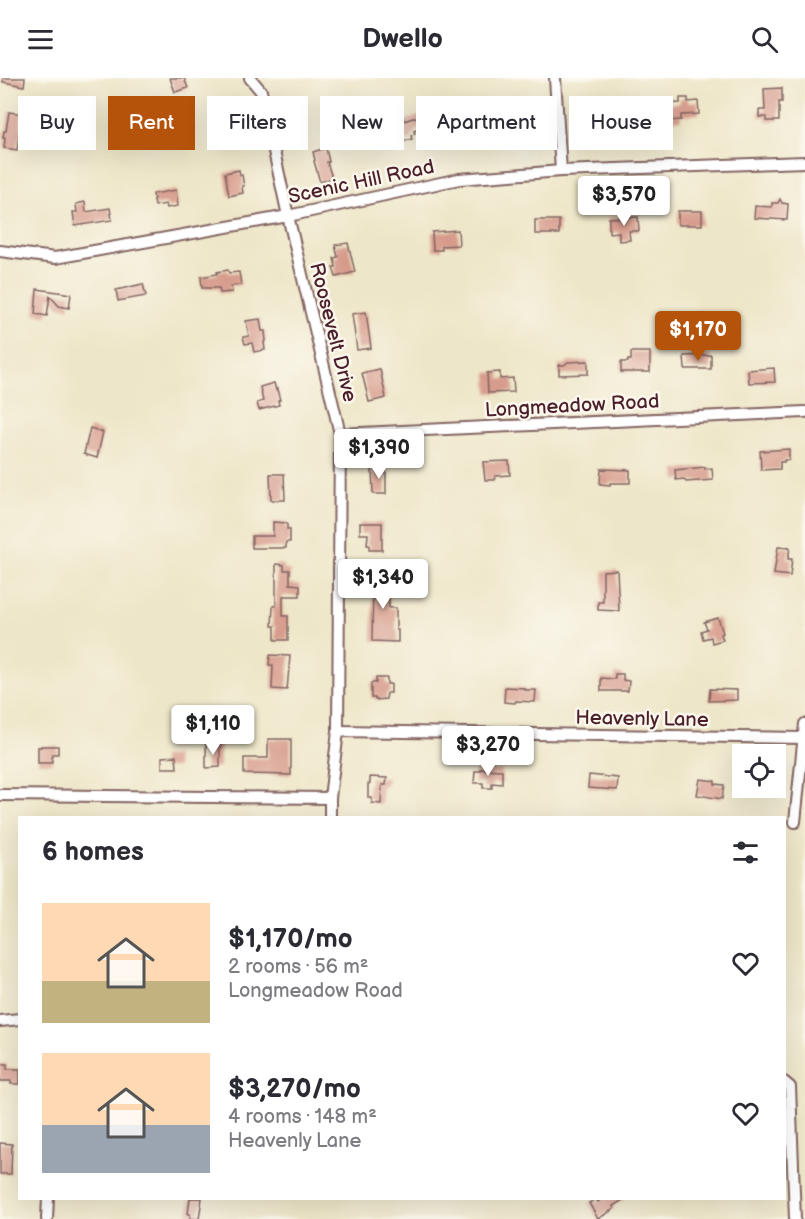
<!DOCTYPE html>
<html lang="en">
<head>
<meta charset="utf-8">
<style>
	:root { --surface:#fff; --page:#f2f2f3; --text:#2b2b33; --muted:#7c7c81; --accent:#b45309 }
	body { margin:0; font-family:"Balsamiq Sans",sans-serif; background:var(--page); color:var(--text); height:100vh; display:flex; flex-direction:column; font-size:22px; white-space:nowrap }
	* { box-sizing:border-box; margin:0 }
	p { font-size:20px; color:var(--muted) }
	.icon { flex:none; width:33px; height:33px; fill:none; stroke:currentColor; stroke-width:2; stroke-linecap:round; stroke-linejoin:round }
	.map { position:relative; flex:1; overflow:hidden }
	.panel { position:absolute; left:18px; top:738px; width:768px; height:384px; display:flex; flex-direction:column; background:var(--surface); border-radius:0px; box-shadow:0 6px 24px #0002 }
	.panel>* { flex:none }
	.hud { position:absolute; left:18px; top:18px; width:770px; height:54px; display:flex; gap:12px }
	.controls { position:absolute; left:732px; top:666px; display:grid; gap:12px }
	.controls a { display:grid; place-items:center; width:54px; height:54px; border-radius:0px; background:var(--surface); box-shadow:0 6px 24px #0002; font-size:30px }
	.price { position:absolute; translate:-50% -51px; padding:0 14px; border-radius:6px; background:#fff; color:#222; font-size:20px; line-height:39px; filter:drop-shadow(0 2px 3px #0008) }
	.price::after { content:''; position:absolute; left:50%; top:36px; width:18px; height:14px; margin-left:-9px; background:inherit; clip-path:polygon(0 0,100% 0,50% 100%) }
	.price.current { background:var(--accent); color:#fff }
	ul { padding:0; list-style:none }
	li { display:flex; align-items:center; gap:18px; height:150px; padding:0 24px }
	li span { display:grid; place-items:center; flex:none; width:168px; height:120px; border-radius:0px; color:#555 }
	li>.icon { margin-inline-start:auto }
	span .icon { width:72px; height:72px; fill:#fffc; stroke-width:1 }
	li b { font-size:26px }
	h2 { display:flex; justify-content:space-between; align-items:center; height:72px; padding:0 24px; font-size:26px }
	.chip { padding:0 21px; border-radius:0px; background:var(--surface); box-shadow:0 6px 24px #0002; font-size:21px; line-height:54px }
	.chip.current { background:var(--accent); color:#fff }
	header { display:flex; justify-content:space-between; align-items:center; height:78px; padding:0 24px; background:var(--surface); font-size:27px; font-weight:700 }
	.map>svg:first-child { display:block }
</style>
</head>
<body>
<header><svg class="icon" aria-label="menu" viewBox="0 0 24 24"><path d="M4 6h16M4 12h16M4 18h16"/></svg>Dwello<svg class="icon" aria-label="search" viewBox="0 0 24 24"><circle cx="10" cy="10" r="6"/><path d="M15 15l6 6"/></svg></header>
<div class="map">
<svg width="805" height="1141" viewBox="0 0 805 1141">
	<rect width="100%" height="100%" fill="#fbf7ec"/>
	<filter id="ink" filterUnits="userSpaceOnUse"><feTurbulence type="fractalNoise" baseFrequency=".0167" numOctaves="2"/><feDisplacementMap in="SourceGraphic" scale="12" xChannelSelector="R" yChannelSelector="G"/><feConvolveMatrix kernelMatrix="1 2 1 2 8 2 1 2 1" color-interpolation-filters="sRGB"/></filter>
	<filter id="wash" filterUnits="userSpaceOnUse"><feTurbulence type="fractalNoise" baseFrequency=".008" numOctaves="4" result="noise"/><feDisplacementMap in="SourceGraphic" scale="24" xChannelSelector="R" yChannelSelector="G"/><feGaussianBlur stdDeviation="1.35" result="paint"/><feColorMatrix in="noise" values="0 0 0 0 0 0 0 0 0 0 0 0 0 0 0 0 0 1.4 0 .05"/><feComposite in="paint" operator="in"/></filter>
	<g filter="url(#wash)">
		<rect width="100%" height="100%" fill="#eee6c8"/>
		<g id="blocks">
			<!-- building -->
			<g fill="#d79b8c">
				<polygon points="3,0 25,0 24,8 3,4"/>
				<polygon points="170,0 184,0 188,10 175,14"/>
				<polygon points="782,10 782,24 779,24 779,43 766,43 766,39 759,39 759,32 765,32 764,11"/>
				<polygon points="680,20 688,20 688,24 698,23 699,36 681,37 681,42 665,43 664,26 680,25"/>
				<polygon points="606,32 607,46 587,47 586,34"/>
				<polygon points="9,34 22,36 21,47 27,48 25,60 19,59 17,72 4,70 5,60 3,60 4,53 6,53"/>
				<polygon points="425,36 429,47 414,53 415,56 411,57 412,61 399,65 398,62 395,63 389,47 396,45 395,42 403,39 404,43"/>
				<polygon points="493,38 522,43 520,54 491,50"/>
				<polygon points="49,40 77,46 75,54 48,45"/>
				<polygon points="326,70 329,84 327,84 332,100 320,104 314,83 315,82 313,74"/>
				<polygon points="239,92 240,97 242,97 244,108 242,108 243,115 229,118 225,95"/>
				<polygon points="176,112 178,128 167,130 166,126 155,128 153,116"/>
				<polygon points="780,121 782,125 788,126 787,142 754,140 755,128 772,129 772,125 778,125"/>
				<polygon points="85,124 86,134 110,130 112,142 75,148 73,134 77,134 76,126"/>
				<rect x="678" y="133" width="24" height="14"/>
				<polygon points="638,139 639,153 629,153 630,162 619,163 619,154 609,155 609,140"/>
				<rect x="535" y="142" width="24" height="14"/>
				<polygon points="458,152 459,167 442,168 442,172 433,172 432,154"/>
				<polygon points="348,165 355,194 336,199 333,189 336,189 334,180 338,179 335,167"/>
				<polygon points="228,192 229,195 239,194 241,207 231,208 232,214 220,215 219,210 202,210 201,199 217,196 217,194"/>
				<polygon points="143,206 146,218 118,223 116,212"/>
				<polygon points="37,211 71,216 69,230 59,228 50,218 47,238 35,236"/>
				<polygon points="366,234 371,270 357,272 352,236"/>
				<polygon points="260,241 262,253 265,253 266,263 264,264 265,272 254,274 252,265 245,266 243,259 249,258 246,243"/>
				<polygon points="631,274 650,274 650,294 621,294 621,284 628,284 628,282 631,282"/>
				<polygon points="711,277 711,291 685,291 684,278"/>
				<polygon points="588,283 588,296 559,297 559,287 564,287 568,284"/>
				<polygon points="774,290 775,304 749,305 748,292"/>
				<polygon points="380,291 386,320 369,324 362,295"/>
				<polygon points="500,294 500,301 513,300 514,314 488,315 487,295"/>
				<polygon points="274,305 276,312 277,311 280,322 278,322 279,327 259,332 257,325 263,323 260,309"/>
				<polygon points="90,350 103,354 97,380 84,376"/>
				<polygon points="789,371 789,382 784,382 784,384 780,384 780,391 761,392 760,373"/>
				<polygon points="509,383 510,397 495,398 495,402 485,402 483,384"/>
				<polygon points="372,389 386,389 386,416 373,416"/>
				<polygon points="705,389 705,391 712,390 713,402 686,404 684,401 676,402 675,392"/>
				<polygon points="601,391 630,392 630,405 610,405 610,407 600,406"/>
				<polygon points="270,396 284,396 285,422 271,422"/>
				<polygon points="273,444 287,445 287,451 290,451 290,464 286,464 286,470 252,470 252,458 273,458"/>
				<polygon points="360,445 382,445 382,472 369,472 369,467 367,467 368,456 360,456"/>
				<polygon points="778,469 790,470 788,481 792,481 790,498 774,496"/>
				<polygon points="276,486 284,487 284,492 290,492 290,506 300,507 300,518 283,518 283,538 288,538 288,562 275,562 275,548 272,548 273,528 276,528"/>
				<polygon points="377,490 388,490 388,495 389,495 389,530 396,530 396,552 398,552 398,564 372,563 373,502 375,502 375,494 377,494"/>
				<polygon points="617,492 619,533 598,532 598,524 603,524 603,493"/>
				<polygon points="718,540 723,555 721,556 723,562 712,565 711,559 703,561 701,553 707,551 704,544"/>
				<polygon points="270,577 290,578 287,612 272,611 273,587 269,587"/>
				<polygon points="615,596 623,596 623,602 629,603 628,613 601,613 601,600 615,601"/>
				<polygon points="376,600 387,600 387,606 391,606 391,615 387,615 386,621 375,622 375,620 371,620 371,605 376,605"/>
				<polygon points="505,609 525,610 525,612 536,612 535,624 516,623 515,625 504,624"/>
				<polygon points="710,611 737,612 737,622 709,623"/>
				<rect x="194" y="634" width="11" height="11"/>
				<polygon points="268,661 291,661 291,697 244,696 244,680 268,680"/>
				<polygon points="206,666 220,666 220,689 206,690"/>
				<polygon points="41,668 58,668 58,676 52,676 52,685 38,685 38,669 41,669"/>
				<polygon points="176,678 177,690 162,690 162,679"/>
				<polygon points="480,691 502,692 502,706 492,705 492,710 483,710 483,705 474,705 475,693 480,693"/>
				<polygon points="589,697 618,700 617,712 588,710"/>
				<polygon points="370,699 387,700 386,707 382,707 381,726 372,725 372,720 368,720 368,706 370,705"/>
				<polygon points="700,701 715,703 715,706 724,707 722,721 697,717"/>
				<polygon points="0,986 7,986 7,991 20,991 20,1006 11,1006 11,1003 0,1003"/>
				<polygon points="0,1065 12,1066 11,1096 0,1096"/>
				<polygon points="190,1120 202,1120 199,1141 190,1141 190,1136 188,1136"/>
				<polygon points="603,1120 626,1120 613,1128 614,1131 598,1141 589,1125 596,1121 598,1124"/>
			</g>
		</g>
	</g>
	<g filter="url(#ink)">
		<use href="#blocks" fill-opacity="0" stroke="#836562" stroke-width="1.5"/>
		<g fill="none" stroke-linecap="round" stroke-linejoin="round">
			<defs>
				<g id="street">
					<polyline points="250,0 261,13 288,138 340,356 338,653 330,720 330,740"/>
					<polyline points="555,0 561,93"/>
					<polyline points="0,173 55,180 288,138 459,101 561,93 805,84"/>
					<polyline points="340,356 805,334"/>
					<polyline points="338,653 803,660"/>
					<polyline points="0,717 330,720"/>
					<polyline points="795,744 805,646"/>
					<polyline points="0,943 20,941"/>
					<polyline points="784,1004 790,1009 795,1141"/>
					<polyline points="47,1141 48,1120"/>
				</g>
			</defs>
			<!-- street casing -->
			<use href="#street" stroke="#836562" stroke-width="14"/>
			<!-- street -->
			<use href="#street" stroke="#fff" stroke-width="10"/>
		</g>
	</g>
	<g text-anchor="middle" stroke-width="5" stroke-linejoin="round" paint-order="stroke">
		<!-- street labels -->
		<g font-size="20" fill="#4a1f2b" stroke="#fbf7ec">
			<text transform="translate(361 103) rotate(-12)" y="7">Scenic Hill Road</text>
			<text transform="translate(334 254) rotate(76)" y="7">Roosevelt Drive</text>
			<text transform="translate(572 327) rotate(-3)" y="7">Longmeadow Road</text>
			<text transform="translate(642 640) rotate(1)" y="7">Heavenly Lane</text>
		</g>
	</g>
</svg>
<div class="controls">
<a><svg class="icon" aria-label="locate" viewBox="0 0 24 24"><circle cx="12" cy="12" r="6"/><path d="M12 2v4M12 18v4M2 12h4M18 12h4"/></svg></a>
</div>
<b class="price" style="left:624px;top:149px">$3,570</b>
<b class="price current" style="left:698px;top:284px">$1,170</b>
<b class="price" style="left:379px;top:402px">$1,390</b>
<b class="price" style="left:383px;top:532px">$1,340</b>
<b class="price" style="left:213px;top:678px">$1,110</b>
<b class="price" style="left:488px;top:699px">$3,270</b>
<div class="hud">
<a class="chip">Buy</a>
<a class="chip current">Rent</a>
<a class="chip">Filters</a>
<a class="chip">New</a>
<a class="chip">Apartment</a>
<a class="chip">House</a>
</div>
<section class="panel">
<h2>6 homes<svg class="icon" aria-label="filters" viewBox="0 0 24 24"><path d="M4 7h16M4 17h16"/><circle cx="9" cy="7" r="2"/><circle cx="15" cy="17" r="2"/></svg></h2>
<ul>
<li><span style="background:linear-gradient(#ffd9b3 65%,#c2b280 0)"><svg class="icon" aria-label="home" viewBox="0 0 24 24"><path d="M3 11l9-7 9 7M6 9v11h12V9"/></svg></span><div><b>$1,170/mo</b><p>2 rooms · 56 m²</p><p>Longmeadow Road</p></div><svg class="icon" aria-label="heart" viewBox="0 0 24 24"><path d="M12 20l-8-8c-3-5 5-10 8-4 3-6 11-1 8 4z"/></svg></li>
<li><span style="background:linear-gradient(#ffd9b3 60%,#9aa5b1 0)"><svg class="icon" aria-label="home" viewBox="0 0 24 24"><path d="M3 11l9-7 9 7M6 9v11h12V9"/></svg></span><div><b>$3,270/mo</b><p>4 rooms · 148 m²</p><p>Heavenly Lane</p></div><svg class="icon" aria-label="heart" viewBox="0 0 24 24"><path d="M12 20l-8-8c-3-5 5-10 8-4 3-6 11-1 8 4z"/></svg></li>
</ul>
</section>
</div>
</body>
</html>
